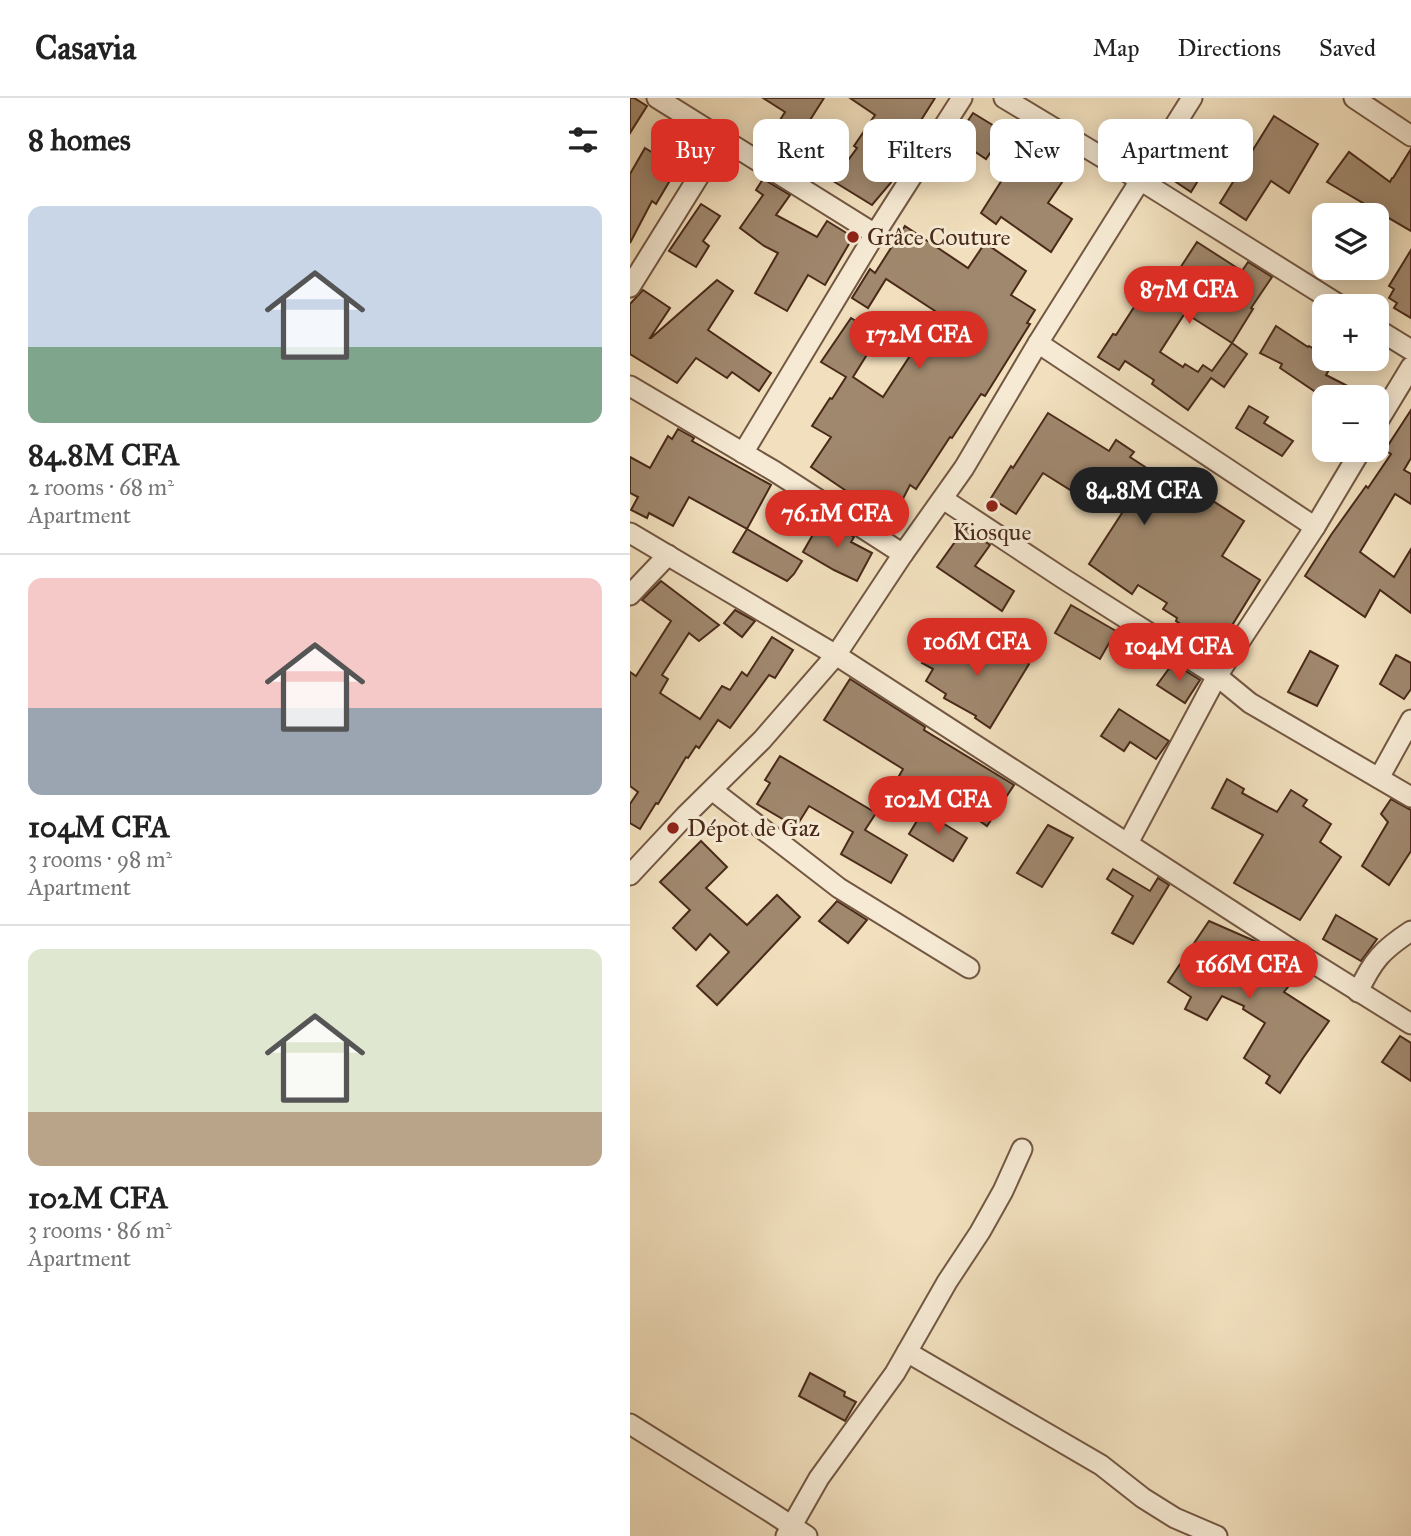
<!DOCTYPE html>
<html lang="en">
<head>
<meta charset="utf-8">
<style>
	:root { --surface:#fff; --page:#f2f2f2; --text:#222; --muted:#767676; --line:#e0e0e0; --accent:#d93025 }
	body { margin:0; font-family:"IM FELL Great Primer",serif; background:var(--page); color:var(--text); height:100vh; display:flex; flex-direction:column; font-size:26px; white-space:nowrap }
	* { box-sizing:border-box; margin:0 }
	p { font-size:23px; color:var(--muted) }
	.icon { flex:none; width:38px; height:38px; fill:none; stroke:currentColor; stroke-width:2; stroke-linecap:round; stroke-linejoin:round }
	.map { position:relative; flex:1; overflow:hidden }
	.drawer { display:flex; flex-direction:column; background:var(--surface); width:630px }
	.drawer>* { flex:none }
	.hud { position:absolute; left:21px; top:21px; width:654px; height:63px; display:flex; gap:14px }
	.tools { position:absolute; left:682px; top:105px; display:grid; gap:14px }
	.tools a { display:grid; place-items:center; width:77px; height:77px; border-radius:14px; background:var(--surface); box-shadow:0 4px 18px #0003; font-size:35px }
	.price { position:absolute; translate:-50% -60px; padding:0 16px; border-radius:24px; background:var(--accent); color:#fff; font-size:23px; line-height:46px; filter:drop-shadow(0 2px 4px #0008) }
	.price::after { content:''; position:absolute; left:50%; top:42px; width:21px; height:16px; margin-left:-10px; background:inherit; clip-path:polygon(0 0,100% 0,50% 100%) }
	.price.selected { background:#222; color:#fff }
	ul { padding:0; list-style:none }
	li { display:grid; align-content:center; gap:14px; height:371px; padding:0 28px }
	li+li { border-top:2px solid var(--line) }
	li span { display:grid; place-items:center; height:217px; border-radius:14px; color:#555 }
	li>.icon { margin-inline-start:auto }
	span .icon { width:126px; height:126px; fill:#fffc; stroke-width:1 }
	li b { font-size:30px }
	h2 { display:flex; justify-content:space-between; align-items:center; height:84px; padding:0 28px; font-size:30px }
	.tag { padding:0 24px; border-radius:14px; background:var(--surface); box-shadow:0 4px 18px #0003; font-size:24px; line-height:63px }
	.tag.selected { background:var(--accent); color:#fff }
	header { display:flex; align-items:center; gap:42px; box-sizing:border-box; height:98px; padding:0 35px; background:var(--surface); border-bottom:2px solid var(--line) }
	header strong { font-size:33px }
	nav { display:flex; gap:38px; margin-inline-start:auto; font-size:24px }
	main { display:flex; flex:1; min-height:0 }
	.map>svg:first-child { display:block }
</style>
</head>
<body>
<header>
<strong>Casavia</strong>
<nav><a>Map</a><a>Directions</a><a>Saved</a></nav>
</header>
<main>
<section class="drawer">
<h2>8 homes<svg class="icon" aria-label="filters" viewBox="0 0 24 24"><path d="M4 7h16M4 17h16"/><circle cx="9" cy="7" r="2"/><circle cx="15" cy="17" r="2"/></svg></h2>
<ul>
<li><span style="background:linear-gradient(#c9d6e8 65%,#7fa58c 0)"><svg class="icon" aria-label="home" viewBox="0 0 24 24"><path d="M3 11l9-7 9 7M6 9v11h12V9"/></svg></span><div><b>84.8M CFA</b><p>2 rooms · 68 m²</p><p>Apartment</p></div></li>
<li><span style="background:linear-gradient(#f6c9c9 60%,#9aa5b1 0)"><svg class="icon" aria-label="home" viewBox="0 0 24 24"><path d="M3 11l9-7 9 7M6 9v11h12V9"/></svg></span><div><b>104M CFA</b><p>3 rooms · 98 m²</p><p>Apartment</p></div></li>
<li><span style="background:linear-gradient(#dfe7d0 75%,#b9a48a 0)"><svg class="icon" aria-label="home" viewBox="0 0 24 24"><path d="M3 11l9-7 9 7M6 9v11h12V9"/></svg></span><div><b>102M CFA</b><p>3 rooms · 86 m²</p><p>Apartment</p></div></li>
</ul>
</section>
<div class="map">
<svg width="781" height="1438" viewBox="0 0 781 1438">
	<rect width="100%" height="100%" fill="#f1dfbd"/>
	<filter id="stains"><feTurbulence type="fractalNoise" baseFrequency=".00286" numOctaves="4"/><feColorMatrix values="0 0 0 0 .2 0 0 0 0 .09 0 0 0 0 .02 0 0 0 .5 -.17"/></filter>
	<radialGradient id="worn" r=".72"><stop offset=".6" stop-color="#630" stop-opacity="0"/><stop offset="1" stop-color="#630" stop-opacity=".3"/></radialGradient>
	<!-- building -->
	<g fill="#a0886e" stroke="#492a19" stroke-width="2" fill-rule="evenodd">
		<polygon points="0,0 4,0 17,8 0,35"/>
		<polygon points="133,0 194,0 161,52 140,38 155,14"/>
		<polygon points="220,0 305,0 278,43 284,47 264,81 242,107 203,83 227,50 224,48 245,17"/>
		<polygon points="343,15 374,34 356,61 326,41"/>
		<polygon points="644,18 688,46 659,95 641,83 616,122 590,105"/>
		<polygon points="420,42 449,59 418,105 442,121 421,154 371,119 366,126 351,115 379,71 395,82"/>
		<polygon points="15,50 36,63 30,72 42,79 26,106 22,103 0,145 0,76"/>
		<polygon points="781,51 781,133 697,84 719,54 760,84 762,80 763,80"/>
		<polygon points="552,56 564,63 557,74 569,81 561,94 537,78"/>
		<polygon points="133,81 160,97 146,117 187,139 197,123 223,139 195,187 178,177 157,213 125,195 148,155 134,148 110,130 133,97 126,92"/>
		<polygon points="71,106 90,118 73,143 79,148 66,169 39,153"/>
		<polygon points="275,128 338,170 355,145 396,173 381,197 405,212 397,225 400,226 355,298 351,296 322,340 320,339 286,391 280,387 259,428 237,417 236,418 223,409 228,401 181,369 201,339 182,328 200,300 202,301 216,279 191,264 221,220 242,233 236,242 243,247 223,279 253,299 308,215 256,181 238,210 222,200 240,171 245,175"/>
		<path d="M567,144L612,173L618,164L642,179L621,210L623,211L602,245L617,256L594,289L581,280L558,312L522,286L524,282L495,263L489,272L468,259L483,236L486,237L526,175L541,184ZM555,215L602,245L582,273L573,267L568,274L555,266L553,269L530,254Z"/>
		<polygon points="781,152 781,220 764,210 767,205 759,200 764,191 759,188"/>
		<polygon points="87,182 103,193 78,232 141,275 129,293 102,274 97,280 66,260 47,285 0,256 0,206 13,192 40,210 20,240 21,240"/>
		<polygon points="646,228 678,249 679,248 695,258 695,261 700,261 704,263 696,277 739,299 693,299 650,270 652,266 630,255"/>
		<polygon points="619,308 638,319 634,325 663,343 652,358 606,330"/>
		<polygon points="781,312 781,360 774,372 781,376 781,406 765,396 730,454 764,479 781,451 781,515 750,492 735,519 675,478 701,437 736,388 738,390 761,356 755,352"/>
		<polygon points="418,315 479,353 486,342 504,354 500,359 526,376 528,373 550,387 552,383 614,423 592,458 630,482 588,550 546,523 547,520 533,511 537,505 508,487 502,496 459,466 492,415 447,385 442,393 413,375 386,416 361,400 381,368 383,370"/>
		<polygon points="48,331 64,340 62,343 141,387 117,431 59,399 43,428 19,415 17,420 1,412 8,399 0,395 0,359 20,370 38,338 42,341"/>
		<polygon points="193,419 224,439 221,444 242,455 227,483 204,472 173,454"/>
		<polygon points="335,430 360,447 345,468 384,493 372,513 307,469"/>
		<polygon points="117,431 172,463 164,476 157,483 103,454"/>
		<polygon points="31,483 89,527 69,543 59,535 32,577 38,581 30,595 70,621 92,588 100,592 112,574 117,578 142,539 163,552 145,580 139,577 100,630 88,622 69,650 66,648 58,660 56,659 28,706 26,705 10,731 0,725 0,706 8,694 0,688 0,574 6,578 41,523 12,502"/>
		<polygon points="441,507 486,533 470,561 425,535"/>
		<polygon points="105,512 125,523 112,539 94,525"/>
		<polygon points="356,535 375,547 373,550 399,566 360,630 345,620 346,618 314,600 316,596 296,583 303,571 292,565 300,553 307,558 313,547 338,563"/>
		<polygon points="680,553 708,568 687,608 658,594"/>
		<polygon points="766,557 781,565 781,591 774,601 750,586"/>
		<polygon points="543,565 570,582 555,605 527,587"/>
		<polygon points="220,581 295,629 294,632 384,687 357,728 341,717 346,710 316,690 302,716 261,692 273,671 194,622"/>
		<polygon points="489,611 539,643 526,661 500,644 494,653 471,638"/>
		<polygon points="150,658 246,715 235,732 277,757 261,785 211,756 223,734 179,708 166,729 127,706 140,685 135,682"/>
		<polygon points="597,681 614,691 612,695 647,714 661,692 677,702 673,708 701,726 690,744 711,759 670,822 604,785 633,737 582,710"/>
		<polygon points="761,701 781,712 781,753 759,787 732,768 758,724 751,716"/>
		<polygon points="293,713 337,740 323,763 279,736"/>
		<polygon points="418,727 443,740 412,789 387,775"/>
		<polygon points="71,743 97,769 76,790 117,827 147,797 170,819 87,907 67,888 99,854 80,836 66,852 43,830 60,812 30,784"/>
		<polygon points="483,771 520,793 528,780 539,787 503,846 482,835 503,798 477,781"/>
		<polygon points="207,803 237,822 218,845 189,823"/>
		<polygon points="706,817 747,841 731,863 693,841"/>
		<polygon points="579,823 627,844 615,867 642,885 650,876 662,884 654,894 699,923 673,960 650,995 636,985 640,978 614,960 635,925 613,911 614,908 592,898 577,922 555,911 561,899 538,884"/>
		<polygon points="770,938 781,945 781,983 752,964"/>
		<polygon points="180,1275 215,1294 214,1298 226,1304 215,1323 169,1298"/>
	</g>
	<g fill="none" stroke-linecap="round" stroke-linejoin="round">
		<defs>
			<g id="minor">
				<polyline points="27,0 245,136"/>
				<polyline points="374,0 510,82 711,208"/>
				<polyline points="724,0 781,38"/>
				<polyline points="0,189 92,41"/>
				<polyline points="747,231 781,252"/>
				<polyline points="408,245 685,429"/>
				<polyline points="0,288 144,373 273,456"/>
				<polyline points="747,325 781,269"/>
				<polyline points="113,355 245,136 332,0"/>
				<polyline points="313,401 434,481 587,578 620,605 781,699"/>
				<polyline points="0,435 206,557 656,848 781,926"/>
				<polyline points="0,497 38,457"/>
				<polyline points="749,680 781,622"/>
				<polyline points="82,692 209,790 339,870"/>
				<polyline points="498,745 587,578 685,429 731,352"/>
				<polyline points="0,777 55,718 132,642 206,557 273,456 334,370 408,245 562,0"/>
				<path d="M728,894C743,862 752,852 781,833"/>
				<polyline points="277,1254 471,1367 513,1400 545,1420 587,1438"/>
				<polyline points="0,1326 142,1415 177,1438"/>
				<polyline points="156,1438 189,1380 265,1275 317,1184 350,1134 373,1093 392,1051"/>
			</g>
		</defs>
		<!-- minor casing -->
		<use href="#minor" stroke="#735742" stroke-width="23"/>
		<!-- minor -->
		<use href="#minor" stroke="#f6ead4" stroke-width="19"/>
	</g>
	<!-- markers -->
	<g fill="#8f2418" stroke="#f6ead4" stroke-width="2.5">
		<circle cx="223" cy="139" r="7"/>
		<circle cx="362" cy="408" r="7"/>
		<circle cx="43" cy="730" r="7"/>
	</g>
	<g text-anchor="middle" stroke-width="6" stroke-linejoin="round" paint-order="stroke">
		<!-- poi labels -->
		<g font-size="24" fill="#492a19" stroke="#f6ead4" text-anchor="start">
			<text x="237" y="147">Grâce Couture</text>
			<text x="362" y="442" text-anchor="middle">Kiosque</text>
			<text x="57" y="738">Dépot de Gaz</text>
		</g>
	</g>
	<rect width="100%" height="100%" filter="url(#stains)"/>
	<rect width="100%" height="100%" fill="url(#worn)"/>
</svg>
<div class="tools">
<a><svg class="icon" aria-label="layers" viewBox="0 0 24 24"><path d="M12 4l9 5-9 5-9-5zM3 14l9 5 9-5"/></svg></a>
<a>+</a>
<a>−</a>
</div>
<b class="price" style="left:559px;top:228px">87M CFA</b>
<b class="price" style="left:289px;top:273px">172M CFA</b>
<b class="price selected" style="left:514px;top:429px">84.8M CFA</b>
<b class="price" style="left:207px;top:452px">76.1M CFA</b>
<b class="price" style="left:347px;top:580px">106M CFA</b>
<b class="price" style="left:549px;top:585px">104M CFA</b>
<b class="price" style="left:308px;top:738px">102M CFA</b>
<b class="price" style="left:619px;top:903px">166M CFA</b>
<div class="hud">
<a class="tag selected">Buy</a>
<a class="tag">Rent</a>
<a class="tag">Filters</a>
<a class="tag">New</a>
<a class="tag">Apartment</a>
</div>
</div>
</main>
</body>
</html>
